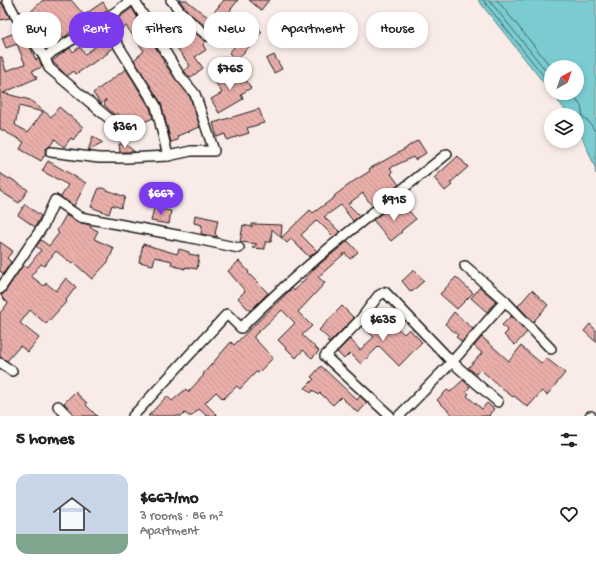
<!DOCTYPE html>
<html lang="en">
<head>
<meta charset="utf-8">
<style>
	:root { --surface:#fff; --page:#f6f6f6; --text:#222; --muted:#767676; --accent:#7c3aed }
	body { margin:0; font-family:"Gochi Hand",sans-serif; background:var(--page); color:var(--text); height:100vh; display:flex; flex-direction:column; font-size:15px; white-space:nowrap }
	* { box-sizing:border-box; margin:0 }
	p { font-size:13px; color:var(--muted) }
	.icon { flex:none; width:22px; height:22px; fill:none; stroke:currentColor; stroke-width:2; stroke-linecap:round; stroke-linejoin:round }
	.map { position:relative; height:416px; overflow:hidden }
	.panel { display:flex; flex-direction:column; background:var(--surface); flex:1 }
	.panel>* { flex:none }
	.guide { position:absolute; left:12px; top:12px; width:572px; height:36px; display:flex; gap:8px }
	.needle { width:26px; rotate:40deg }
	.controls { position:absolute; left:544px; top:60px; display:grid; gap:8px }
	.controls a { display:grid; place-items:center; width:40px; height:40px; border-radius:50%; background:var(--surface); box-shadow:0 2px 6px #0003; font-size:20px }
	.price { position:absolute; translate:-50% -34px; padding:0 9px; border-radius:14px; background:#fff; color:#222; font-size:13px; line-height:26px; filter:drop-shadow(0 1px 2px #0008) }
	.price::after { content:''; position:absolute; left:50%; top:24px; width:12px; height:9px; margin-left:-6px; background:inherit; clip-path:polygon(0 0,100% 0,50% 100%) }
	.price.current { background:var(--accent); color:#fff }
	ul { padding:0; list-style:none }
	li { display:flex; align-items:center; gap:12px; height:100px; padding:0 16px }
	li span { display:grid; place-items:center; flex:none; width:112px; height:80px; border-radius:12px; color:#555 }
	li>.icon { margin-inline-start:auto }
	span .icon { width:48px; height:48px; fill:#fffc; stroke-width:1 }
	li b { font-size:17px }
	h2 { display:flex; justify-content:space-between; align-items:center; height:48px; padding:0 16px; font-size:17px }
	.chip { padding:0 14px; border-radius:16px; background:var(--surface); box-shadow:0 2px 6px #0003; font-size:14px; line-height:36px }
	.chip.current { background:var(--accent); color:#fff }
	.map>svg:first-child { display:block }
</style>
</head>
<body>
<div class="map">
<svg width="596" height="416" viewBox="0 0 596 416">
	<defs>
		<pattern id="building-back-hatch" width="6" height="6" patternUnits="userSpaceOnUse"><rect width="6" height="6" fill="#e9aeaa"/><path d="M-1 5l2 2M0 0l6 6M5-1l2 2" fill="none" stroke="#c79592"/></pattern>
	</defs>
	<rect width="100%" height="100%" fill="#f9ece8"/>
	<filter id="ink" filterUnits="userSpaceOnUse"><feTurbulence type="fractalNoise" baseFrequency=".025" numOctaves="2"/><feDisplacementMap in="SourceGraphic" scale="8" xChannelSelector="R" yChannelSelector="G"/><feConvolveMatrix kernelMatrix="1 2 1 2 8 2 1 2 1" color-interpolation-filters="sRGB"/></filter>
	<g filter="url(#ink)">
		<!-- water -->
		<polygon fill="#7accd1" stroke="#548689" points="478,0 596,0 596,174 595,167 583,139 577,129 577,115 569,115 552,93 577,93 577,67 551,67 551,92"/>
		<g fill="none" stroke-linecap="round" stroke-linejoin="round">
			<!-- shore -->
			<g stroke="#426264" stroke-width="1">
				<polyline points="483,0 551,85"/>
				<polyline points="489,0 551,77"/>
				<polyline points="497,0 551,67"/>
				<polyline points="571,93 581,106 583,117 589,122 596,132"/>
			</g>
		</g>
		<!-- building -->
		<g fill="url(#building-back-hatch)" stroke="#1c1c1c" fill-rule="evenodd">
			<polygon points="43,0 71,0 84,15 103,2 108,10 79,29 76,26 64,38 50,23 36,35 24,18"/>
			<polygon points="179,0 186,0 209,18 224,0 238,0 213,33 189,13"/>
			<polygon points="249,0 269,0 261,10"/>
			<polygon points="0,2 1,2 10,18 0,20"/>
			<polygon points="132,8 138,18 136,19 151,40 164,61 163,62 190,97 200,127 177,136 178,140 171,142 161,103 134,60 144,51 126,26 117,32 111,23"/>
			<polygon points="179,19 206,41 203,45 206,50 195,57 203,68 190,78 184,71 190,66 170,38 177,33 171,25"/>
			<polygon points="256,26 262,32 237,60 229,53 244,35 246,37"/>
			<polygon points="101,29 113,48 107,52 108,53 76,74 74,71 67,76 52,61 70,48 73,52 80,47 85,54 102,42 95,33"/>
			<path d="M19,31L31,49L36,60L38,59L40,61L42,67L32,71L37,78L3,93L30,100L51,117L59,107L83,127L73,140L71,138L64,147L55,139L50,146L46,149L45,154L41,161L20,149L24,142L0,129V57H2L6,71L25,64L17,44L6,48L2,38ZM19,106L43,112L28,132L15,125Z"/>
			<polygon points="274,55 282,69 274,73 266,59"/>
			<polygon points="126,69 150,108 153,118 140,124 137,119 127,126 117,113 116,116 104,105 106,99 101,104 93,93"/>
			<polygon points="233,70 241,83 246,80 251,88 241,94 243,99 219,113 211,99 222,93 215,81"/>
			<polygon points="259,109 264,123 247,128 249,133 227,140 225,134 217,137 213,123"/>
			<polygon points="93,136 103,143 88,151"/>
			<polygon points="418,140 426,153 415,160 413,157 390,168 393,172 391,174 399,185 372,206 363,193 348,204 360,216 353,221 341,205 324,217 340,232 334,237 317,220 301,235 317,251 309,257 291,239 287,243 272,229 271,242 265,242 265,249 252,248 257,244 240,242 243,225 252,227 252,224 282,225 281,238 310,210 313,213 335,197 334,196 354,181 370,171 369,169 407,148 407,147"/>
			<polygon points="119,144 125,144 135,152 120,152"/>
			<polygon points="458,156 468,167 450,183 452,185 445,191 434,178"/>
			<polygon points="48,161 86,183 74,206 61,197 68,185 42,171"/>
			<polygon points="0,173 9,179 10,178 28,190 19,203 0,191"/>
			<polygon points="99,188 102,188 125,197 121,208 112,205 109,214 91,207"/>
			<polygon points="25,204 41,216 35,227 18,215"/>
			<polygon points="394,204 402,213 407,209 416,219 401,231 402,232 391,241 373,220"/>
			<polygon points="154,208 171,211 169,224 151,221"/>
			<polygon points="66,215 77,222 91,225 90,227 98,231 94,239 114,248 108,262 92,279 73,262 72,264 56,251 44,266 41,264 31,276 44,286 46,283 56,291 66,278 76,287 66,300 67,301 46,324 30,310 20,323 39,338 28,352 20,346 7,361 0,357 0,313 8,303 1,296 5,292 23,265 27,268 41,250 36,246 41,240 49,246 59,233 57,231"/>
			<polygon points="195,215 218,220 215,234 218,237 201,234 202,225 194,223"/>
			<polygon points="348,241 358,252 350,259 345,253 318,277 325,283 298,312 312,326 302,335 319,351 312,358 303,350 296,358 278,340 295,323 282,310 254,336 254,338 273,358 258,373 256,372 240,389 237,386 223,399 216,392 205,403 218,416 207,416 199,409 192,416 189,416 185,413 182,416 148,416 167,396 172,401 186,389 188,392 204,375 203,374 231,342 234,345 292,288 294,291 316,267"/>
			<polygon points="0,242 13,251 7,258 11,262 3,274 0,271"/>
			<polygon points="143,244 177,254 179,249 189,252 189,254 199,256 197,269 185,267 185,269 171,265 172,261 155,257 153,265 139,262"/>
			<polygon points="239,261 249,272 248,273 268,293 250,311 238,298 245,291 228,271"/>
			<polygon points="414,270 424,281 411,292 402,281"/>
			<polygon points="456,277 473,293 457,309 440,294"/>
			<polygon points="480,287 496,301 487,312 471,298"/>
			<polygon points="532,290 548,305 533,322 518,306"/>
			<polygon points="342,306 354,318 329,343 327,342 329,339 319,330"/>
			<polygon points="454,312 473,329 462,342 456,337 458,335 445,324"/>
			<polygon points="373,313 380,320 384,315 404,334 409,329 422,342 399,366 379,346 361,364 350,353 344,359 337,352 350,339 360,350 374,337 362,326"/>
			<polygon points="511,316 527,332 515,345 504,335 508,331 502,325"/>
			<polygon points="590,324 596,330 596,342 584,331"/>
			<polygon points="482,337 509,361 521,346 541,363 546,358 565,373 547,395 542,391 528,407 514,396 513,397 501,388 480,369 476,374 468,368 482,353 474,346"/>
			<polygon points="321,366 357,400 360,396 367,403 358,413 341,397 333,405 320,393 318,395 313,390 311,393 305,388 314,379 311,377"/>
			<polygon points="463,380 470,387 466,391 469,394 467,396 482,409 487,403 494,409 489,415 490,416 454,416 437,400 447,390 450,392"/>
			<polygon points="75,392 87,403 86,405 97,416 74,416 72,412 64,403"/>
		</g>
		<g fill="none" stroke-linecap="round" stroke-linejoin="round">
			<defs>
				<g id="minor">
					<polyline points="7,0 15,15 45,58 52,52 103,21 132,0"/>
					<polyline points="171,0 185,17 208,36"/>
					<polyline points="103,21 156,106 168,156"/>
					<polyline points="45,58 49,68 118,126"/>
					<polyline points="51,152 99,158 127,158 168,156 191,151 214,151 195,94 180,76 134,0"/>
					<polyline points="465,266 505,301 551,349"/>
					<polyline points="0,289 43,226 55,200 80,217 187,237 239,248"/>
					<polyline points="0,363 12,371"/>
					<polyline points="58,406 68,416"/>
					<path d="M133,416L227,314L241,328C304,264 377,210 447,154"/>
					<polyline points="390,416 325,356 360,320 378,296 385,292 452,362 498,402"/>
					<polyline points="399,416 452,362 505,301"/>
					<polyline points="590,416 591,416"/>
				</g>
			</defs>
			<!-- minor casing -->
			<use href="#minor" stroke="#1c1c1c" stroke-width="12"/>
			<!-- minor -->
			<use href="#minor" stroke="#fdfcf7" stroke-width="9"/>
		</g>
	</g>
</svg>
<div class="controls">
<a><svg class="needle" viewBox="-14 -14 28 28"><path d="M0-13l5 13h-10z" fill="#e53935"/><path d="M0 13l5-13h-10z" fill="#767676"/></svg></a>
<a><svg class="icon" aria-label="layers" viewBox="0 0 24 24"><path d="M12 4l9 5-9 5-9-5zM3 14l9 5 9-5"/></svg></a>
</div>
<b class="price" style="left:230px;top:91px">$765</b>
<b class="price" style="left:125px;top:149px">$361</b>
<b class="price current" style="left:161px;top:216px">$667</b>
<b class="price" style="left:394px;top:222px">$915</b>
<b class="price" style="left:383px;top:342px">$635</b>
<div class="guide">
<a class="chip">Buy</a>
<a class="chip current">Rent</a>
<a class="chip">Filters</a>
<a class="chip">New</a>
<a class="chip">Apartment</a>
<a class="chip">House</a>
</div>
</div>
<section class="panel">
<h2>5 homes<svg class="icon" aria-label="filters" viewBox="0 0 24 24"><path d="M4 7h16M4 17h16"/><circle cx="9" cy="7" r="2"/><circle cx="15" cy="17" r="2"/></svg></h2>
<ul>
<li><span style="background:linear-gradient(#c9d6e8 75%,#7fa58c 0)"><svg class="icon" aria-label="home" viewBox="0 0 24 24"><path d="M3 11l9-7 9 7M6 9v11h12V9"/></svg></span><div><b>$667/mo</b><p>3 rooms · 86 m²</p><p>Apartment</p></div><svg class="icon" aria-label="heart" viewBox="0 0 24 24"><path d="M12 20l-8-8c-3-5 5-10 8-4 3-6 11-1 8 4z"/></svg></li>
</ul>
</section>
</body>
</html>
